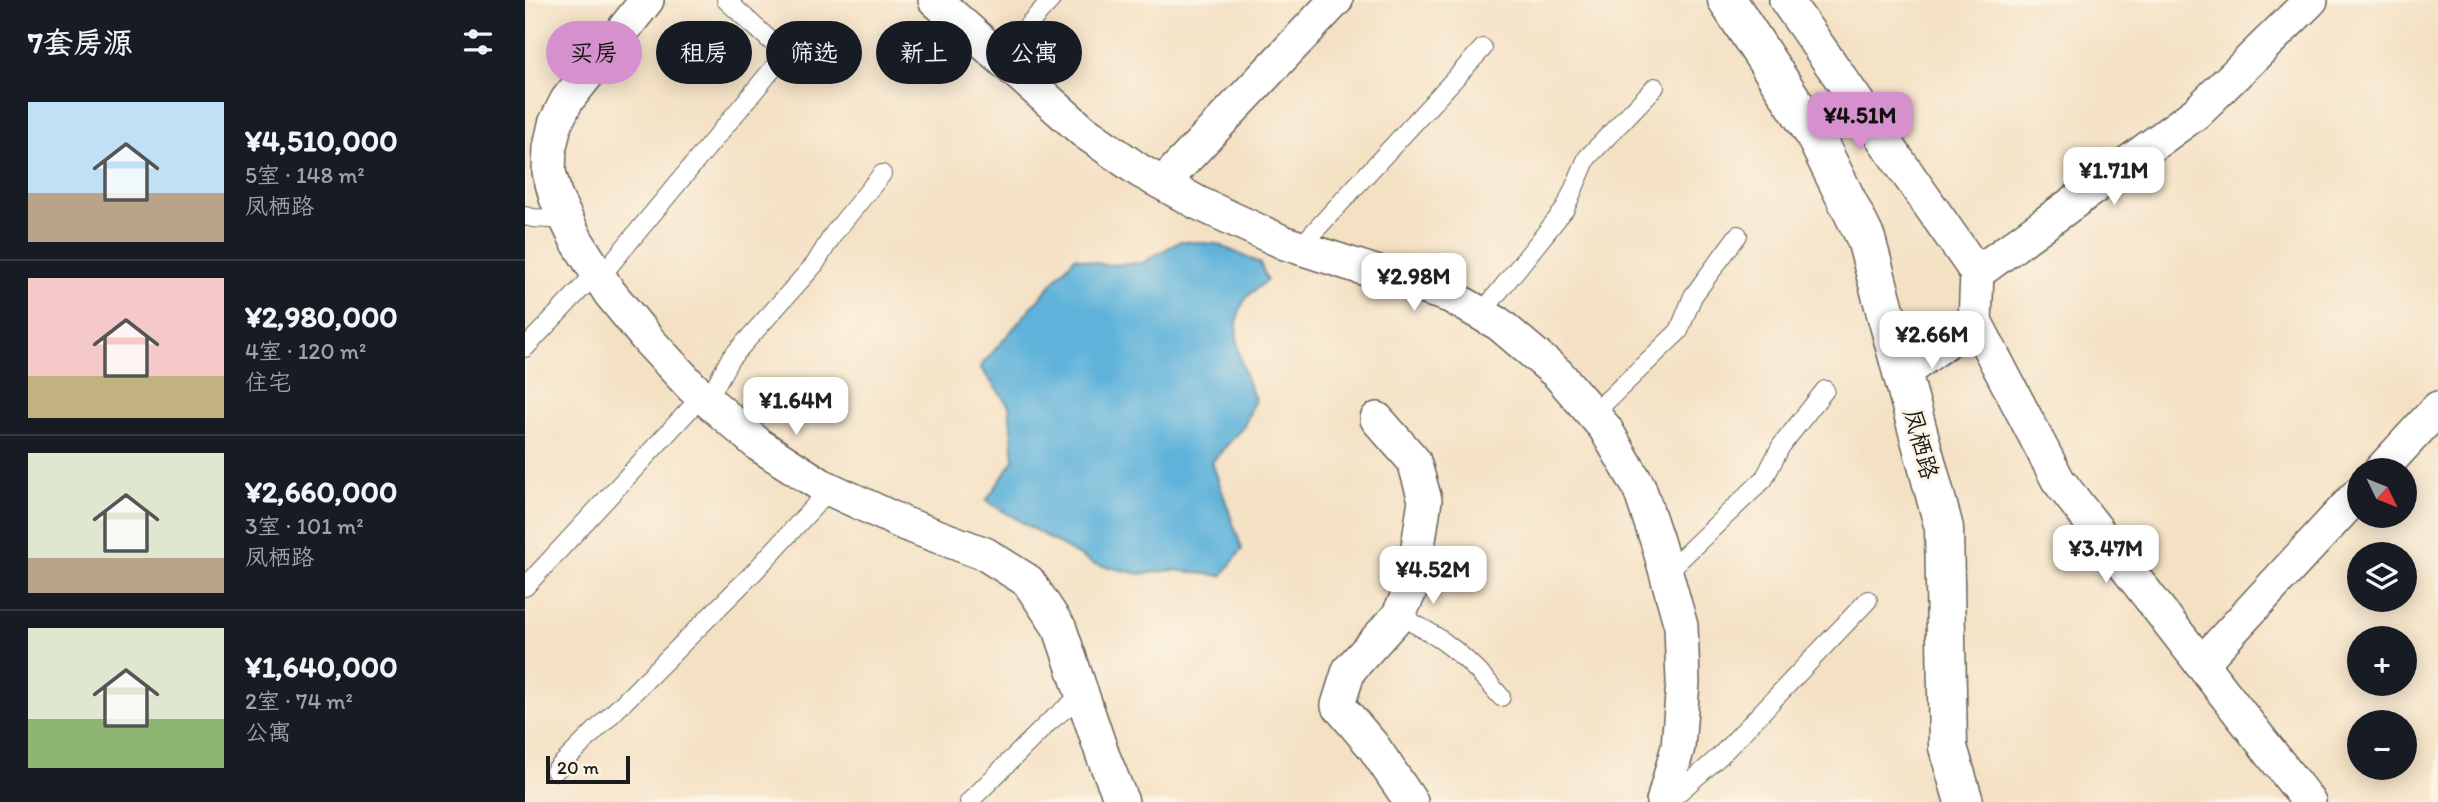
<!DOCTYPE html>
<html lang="zh">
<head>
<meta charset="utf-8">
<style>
	:root { --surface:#171b24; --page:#20242c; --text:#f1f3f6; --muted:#9ea1a6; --line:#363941; --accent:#d690ce }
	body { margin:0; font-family:Itim,"LXGW WenKai TC",sans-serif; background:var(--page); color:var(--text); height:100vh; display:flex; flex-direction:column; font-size:26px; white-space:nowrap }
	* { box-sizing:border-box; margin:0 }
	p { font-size:23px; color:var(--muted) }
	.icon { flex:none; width:38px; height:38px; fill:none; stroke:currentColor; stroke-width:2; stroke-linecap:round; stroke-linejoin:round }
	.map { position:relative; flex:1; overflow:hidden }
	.sheet { display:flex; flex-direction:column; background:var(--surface); width:525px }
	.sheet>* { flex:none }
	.banner { position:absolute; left:21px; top:21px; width:665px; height:63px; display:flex; gap:14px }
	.needle { width:46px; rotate:133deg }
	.tools { position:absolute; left:1822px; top:458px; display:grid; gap:14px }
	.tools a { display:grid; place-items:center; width:70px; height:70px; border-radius:50%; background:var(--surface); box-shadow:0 4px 18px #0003; font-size:35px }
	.scale { position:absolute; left:21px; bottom:18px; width:84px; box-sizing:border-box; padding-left:7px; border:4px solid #1c1c1c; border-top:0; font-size:19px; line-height:24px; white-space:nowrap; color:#1c1c1c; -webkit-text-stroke:5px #fcf5e5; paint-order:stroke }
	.price { position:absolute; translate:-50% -60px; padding:0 16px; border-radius:14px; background:#fff; color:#222; font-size:23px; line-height:46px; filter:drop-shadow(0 2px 4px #0008) }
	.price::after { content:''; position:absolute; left:50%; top:42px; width:21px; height:16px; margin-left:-10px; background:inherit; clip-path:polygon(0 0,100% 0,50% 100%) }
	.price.selected { background:var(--accent); color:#111 }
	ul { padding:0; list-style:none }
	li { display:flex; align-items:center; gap:21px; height:175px; padding:0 28px }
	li+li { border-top:2px solid var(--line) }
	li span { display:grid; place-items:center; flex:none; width:196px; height:140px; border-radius:0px; color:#555 }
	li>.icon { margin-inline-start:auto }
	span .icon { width:84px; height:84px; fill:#fffc; stroke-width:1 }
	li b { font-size:30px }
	h2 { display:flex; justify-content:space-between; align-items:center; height:84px; padding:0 28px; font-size:30px }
	.tag { padding:0 24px; border-radius:32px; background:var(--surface); box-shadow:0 4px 18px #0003; font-size:24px; line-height:63px }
	.tag.selected { background:var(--accent); color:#111 }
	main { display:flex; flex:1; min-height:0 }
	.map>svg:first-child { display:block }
</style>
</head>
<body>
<main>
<section class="sheet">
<h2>7套房源<svg class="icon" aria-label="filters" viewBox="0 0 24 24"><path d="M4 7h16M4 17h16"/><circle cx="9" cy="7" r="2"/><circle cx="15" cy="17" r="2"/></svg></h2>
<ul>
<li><span style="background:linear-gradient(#bfe0f5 65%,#b9a48a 0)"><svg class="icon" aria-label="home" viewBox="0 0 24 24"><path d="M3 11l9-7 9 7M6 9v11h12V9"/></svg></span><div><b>¥4,510,000</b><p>5室 · 148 m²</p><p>凤栖路</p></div></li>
<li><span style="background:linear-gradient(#f6c9c9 70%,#c2b280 0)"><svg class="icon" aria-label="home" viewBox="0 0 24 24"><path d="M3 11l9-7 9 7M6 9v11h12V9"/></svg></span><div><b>¥2,980,000</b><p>4室 · 120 m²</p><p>住宅</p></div></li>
<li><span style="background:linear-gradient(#dfe7d0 75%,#b9a48a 0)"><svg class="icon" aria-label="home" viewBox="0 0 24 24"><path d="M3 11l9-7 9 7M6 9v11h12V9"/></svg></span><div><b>¥2,660,000</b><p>3室 · 101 m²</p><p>凤栖路</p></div></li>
<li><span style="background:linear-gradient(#dfe7d0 65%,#8fb573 0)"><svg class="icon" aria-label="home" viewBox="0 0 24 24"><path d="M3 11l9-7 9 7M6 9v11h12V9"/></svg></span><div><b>¥1,640,000</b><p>2室 · 74 m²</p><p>公寓</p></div></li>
</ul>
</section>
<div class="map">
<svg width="1913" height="802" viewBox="0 0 1913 802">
	<rect width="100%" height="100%" fill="#fcf5e5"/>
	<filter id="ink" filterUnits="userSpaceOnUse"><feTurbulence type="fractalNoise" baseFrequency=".0143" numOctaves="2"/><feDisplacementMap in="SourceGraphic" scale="14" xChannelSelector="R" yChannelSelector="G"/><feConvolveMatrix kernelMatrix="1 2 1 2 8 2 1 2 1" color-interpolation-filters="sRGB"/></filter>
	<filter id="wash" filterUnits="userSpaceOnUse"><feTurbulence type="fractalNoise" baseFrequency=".00686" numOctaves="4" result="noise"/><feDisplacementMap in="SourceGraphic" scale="28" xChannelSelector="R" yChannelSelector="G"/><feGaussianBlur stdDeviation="1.57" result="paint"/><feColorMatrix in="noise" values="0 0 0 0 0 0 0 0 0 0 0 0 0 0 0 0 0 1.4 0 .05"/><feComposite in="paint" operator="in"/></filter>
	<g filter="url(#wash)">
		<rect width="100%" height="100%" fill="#f4e1c4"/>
		<!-- water -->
		<path fill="#5fb2da" stroke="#3e677b" stroke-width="2" d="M655,241L692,244L735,263L742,280C735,287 722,294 718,303C703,333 718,372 730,400L719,426L687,462L717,549L697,576L648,570L615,574L568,564L461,501L489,460L484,406L455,367L550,257L580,265L617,263Z"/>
	</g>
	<g filter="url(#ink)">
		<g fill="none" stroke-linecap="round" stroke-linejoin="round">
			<defs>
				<g id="lane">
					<polyline points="480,62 503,25 526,0"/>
					<polyline points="0,216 8,218 42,220"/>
					<polyline points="774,248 958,48"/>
					<polyline points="75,277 260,54 201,0"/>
					<polyline points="956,314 1040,209 1062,158 1130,87"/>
					<polyline points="0,348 72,272"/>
					<polyline points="182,401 205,359 290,264 309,233 357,174"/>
					<polyline points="1068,414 1154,331 1168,296 1213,235"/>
					<polyline points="1141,573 1239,479 1256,446 1300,390"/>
					<polyline points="0,587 177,396"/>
					<path d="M873,616C917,635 946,661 976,697"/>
					<polyline points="30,771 229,572 305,489"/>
					<polyline points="444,802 524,722 557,695"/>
					<polyline points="1143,802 1195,756 1343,600"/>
				</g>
				<g id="street">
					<polyline points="122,0 42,100 30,124 25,147 24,172 31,198 52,241 84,292 124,341 167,387 234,445 296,485 380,524 460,554 503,581 535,629 578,756 597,802"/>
					<polyline points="410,0 558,131 615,171 673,203 760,243 925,296 974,324 1033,374 1080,428 1114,487 1133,544 1156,626 1158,682 1153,747 1138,802"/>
					<polyline points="1261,0 1452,273"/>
					<polyline points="638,183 811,0"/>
					<polyline points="1450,321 1533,480 1784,802"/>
					<polyline points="1377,374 1450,321 1452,273 1671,113 1786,0"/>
					<polyline points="852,419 889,461 900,500 887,587 873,616 824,670 813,705 848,746 886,802"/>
					<polyline points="1855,471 1913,408"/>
					<polyline points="1676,664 1834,493"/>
				</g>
				<polyline id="secondary" points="1202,0 1288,132 1341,239 1419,528 1423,747 1439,802"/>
			</defs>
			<!-- lane casing -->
			<use href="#lane" stroke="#686157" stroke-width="20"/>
			<!-- street casing -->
			<use href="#street" stroke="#686157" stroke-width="36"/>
			<!-- secondary casing -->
			<use href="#secondary" stroke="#686157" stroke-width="41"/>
			<!-- lane -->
			<use href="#lane" stroke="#fff" stroke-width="18"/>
			<!-- street -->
			<use href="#street" stroke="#fff" stroke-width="33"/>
			<!-- secondary -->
			<use href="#secondary" stroke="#fff" stroke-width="38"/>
		</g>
	</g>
	<g text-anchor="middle" stroke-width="6" stroke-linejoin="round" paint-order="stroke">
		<!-- street labels -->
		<g font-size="24" fill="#1c1c1c" stroke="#fcf5e5">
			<text transform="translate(1396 444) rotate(75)" y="8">凤栖路</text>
		</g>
	</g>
</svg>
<div class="tools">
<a><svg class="needle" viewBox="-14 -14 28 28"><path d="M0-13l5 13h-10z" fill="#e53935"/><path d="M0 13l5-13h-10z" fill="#9ea1a6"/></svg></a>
<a><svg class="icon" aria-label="layers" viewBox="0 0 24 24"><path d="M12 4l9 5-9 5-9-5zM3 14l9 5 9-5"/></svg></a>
<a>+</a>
<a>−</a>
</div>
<div class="scale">20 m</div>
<b class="price selected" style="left:1335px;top:152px">¥4.51M</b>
<b class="price" style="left:1589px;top:207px">¥1.71M</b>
<b class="price" style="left:889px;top:313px">¥2.98M</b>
<b class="price" style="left:1407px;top:371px">¥2.66M</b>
<b class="price" style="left:271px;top:437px">¥1.64M</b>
<b class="price" style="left:1581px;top:585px">¥3.47M</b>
<b class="price" style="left:908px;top:606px">¥4.52M</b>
<div class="banner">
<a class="tag selected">买房</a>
<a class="tag">租房</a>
<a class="tag">筛选</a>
<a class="tag">新上</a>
<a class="tag">公寓</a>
</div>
</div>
</main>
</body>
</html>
